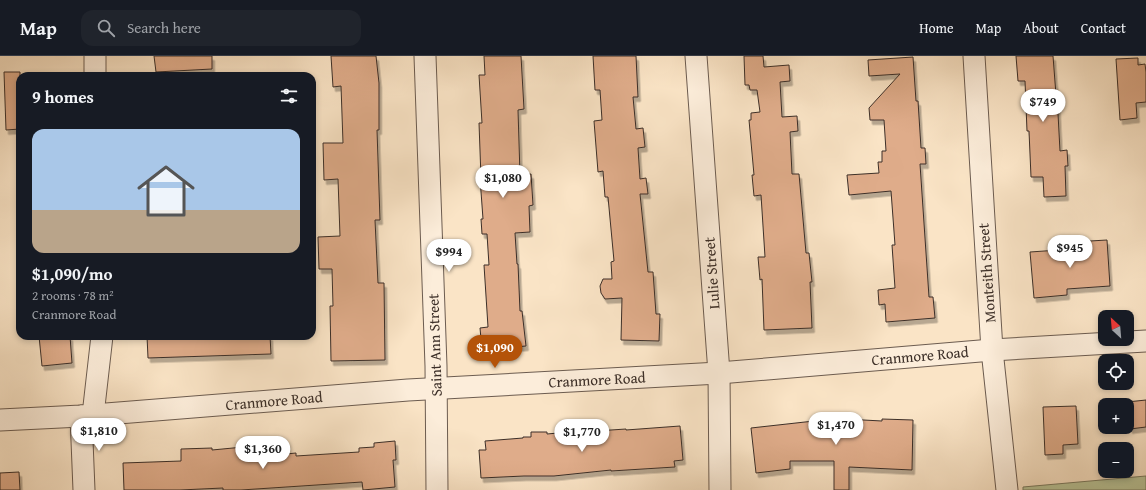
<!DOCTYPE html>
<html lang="en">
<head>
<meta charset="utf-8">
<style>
	:root { --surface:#171b24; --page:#20242c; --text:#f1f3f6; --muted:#9ea1a6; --line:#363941; --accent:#b45309 }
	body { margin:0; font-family:"Gentium Book Plus",serif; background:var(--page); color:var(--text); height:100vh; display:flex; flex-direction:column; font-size:15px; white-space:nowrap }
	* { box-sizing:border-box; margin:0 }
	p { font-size:13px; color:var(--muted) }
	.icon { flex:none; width:22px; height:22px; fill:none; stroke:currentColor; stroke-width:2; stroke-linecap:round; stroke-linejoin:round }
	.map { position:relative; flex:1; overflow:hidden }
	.sheet { position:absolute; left:16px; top:16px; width:300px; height:268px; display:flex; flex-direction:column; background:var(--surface); border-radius:12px; box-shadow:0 2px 6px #0003 }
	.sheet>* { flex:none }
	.needle { width:26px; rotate:334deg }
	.controls { position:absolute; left:1098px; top:254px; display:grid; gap:8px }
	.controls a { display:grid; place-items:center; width:36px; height:36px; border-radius:8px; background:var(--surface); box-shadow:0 2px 6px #0003; font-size:20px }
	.price { position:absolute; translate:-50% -34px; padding:0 9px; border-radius:14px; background:#fff; color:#222; font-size:13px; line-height:26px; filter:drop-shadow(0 1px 2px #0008) }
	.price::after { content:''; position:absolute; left:50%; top:24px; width:12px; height:9px; margin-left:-6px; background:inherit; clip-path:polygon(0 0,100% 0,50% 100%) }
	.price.selected { background:var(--accent); color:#fff }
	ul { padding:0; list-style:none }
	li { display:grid; align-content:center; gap:8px; height:212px; padding:0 16px }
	li span { display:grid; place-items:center; height:124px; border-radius:12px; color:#555 }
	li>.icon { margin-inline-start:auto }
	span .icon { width:72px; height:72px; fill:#fffc; stroke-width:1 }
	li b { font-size:17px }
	h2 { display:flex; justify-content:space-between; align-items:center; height:48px; padding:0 16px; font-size:17px }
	header { display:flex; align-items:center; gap:24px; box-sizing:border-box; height:56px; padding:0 20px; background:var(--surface); border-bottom:1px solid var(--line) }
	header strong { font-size:19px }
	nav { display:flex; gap:22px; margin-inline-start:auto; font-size:14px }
	.search { width:280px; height:36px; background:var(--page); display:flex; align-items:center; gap:10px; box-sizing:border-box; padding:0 14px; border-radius:12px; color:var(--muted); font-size:15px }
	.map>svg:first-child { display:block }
</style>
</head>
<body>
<header>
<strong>Map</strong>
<div class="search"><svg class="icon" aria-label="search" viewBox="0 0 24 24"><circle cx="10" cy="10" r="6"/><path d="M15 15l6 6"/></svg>Search here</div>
<nav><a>Home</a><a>Map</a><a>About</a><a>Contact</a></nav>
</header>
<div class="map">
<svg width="1146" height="434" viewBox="0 0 1146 434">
	<defs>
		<filter id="shadow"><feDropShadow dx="2.5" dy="4.5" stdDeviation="0" flood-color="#0004"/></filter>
	</defs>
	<rect width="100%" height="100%" fill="#fae4c6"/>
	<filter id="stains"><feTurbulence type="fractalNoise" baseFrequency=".005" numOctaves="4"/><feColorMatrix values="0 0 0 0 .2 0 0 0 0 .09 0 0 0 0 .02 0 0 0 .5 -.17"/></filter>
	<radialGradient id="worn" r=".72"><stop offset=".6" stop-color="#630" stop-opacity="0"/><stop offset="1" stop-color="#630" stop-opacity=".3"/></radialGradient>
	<!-- green -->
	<polygon fill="#b9c599" stroke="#7a7a60" points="1146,420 1146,434 1023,434 1023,431"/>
	<!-- building -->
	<g fill="#dfac8a" stroke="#3c2f28" filter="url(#shadow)">
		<polygon points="154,0 212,0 212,13 156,16"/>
		<polygon points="331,0 376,0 379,27 379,74 377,74 380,164 375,164 378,227 384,227 385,304 331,305 330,250 333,250 332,213 319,213 318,181 340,180 338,123 324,124 323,87 343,87 341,30 333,31"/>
		<polygon points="484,0 521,0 524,53 518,54 520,119 531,118 533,149 529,150 530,176 515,177 517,208 518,208 520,255 522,255 526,290 482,294 480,272 488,271 484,209 489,209 487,178 482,178 481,163 483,163 480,122 481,122 479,67 482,67 479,19 485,19"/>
		<polygon points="593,0 636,0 638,41 633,41 636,73 643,72 645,91 638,92 640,123 646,122 648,138 640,138 648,216 653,216 656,258 660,258 659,285 621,284 622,242 605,243 601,237 600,230 603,223 612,223 611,206 614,205 608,141 605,141 603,115 598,116 594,65 602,64 600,34 595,34"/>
		<polygon points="744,0 763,0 764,11 789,9 790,25 780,26 782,61 797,60 798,75 790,76 792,118 799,118 806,197 809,197 812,226 810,226 812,272 764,274 762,223 760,224 758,201 765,201 761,139 754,140 752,119 754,119 749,64 751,64 751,57 760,56 757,34 750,34 749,29 745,29"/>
		<polygon points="1016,0 1053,0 1056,39 1057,39 1060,95 1067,94 1068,110 1065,110 1066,140 1044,141 1043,121 1031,121 1029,75 1027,75 1025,25 1018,25"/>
		<polygon points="913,1 916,45 918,45 921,92 925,92 926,108 920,108 929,241 933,241 935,262 886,266 885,248 879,249 878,234 895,232 892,189 895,189 891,135 849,139 847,119 879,117 878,106 882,106 882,95 886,95 884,64 870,64 869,52 900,18 869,20 868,4"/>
		<polygon points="1138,2 1138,9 1145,8 1146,16 1146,46 1136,47 1137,62 1120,64 1116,3"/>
		<polygon points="4,16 20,16 20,73 6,74"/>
		<polygon points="1107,184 1110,230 1067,233 1067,239 1034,242 1030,196 1073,193 1073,186"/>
		<polygon points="39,280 70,280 72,307 42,310"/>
		<polygon points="147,280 270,280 271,298 148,302"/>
		<polygon points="1146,344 1146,371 1130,373 1127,346"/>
		<polygon points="1076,350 1078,388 1063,389 1063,398 1045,399 1043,351"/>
		<polygon points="845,363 882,365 882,363 913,364 912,414 849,411 849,434 834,434 834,405 790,405 790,413 756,417 751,372 814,365 845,366"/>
		<polygon points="680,370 683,404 674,405 675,411 611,415 611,414 554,420 524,420 481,422 479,394 486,394 485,385 523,382 523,381 531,381 531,376 547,376 547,378 580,375 581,376 626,373 626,374"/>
		<polygon points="395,385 396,404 393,404 395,431 363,434 362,426 241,434 223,434 223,432 180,434 124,434 123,407 181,405 181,393 212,392 212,394 254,390 255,401 296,397 296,400 359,396 359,392 374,391 374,387"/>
		<polygon points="19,416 20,434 0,434 0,417"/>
	</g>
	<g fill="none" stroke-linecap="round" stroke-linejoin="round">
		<defs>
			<g id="street">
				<polyline points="95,0 95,20"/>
				<polyline points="425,0 436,310 437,434"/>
				<polyline points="696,0 719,317 720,434"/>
				<polyline points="974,0 992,294 1007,434"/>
				<polyline points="93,359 102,280"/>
				<polyline points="81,360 84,434"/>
				<polyline points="0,364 81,360 408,334 719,317 992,294 1146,285"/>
			</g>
		</defs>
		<!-- street casing -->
		<use href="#street" stroke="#6c5c50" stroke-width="23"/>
		<!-- street -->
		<use href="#street" stroke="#fcedda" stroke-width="21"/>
	</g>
	<g text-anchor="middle" stroke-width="4" stroke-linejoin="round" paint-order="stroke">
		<!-- street labels -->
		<g font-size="15" fill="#3c2f28" stroke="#fcedda">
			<text transform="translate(712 217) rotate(-94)" y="5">Lulie Street</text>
			<text transform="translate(987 217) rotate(-94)" y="5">Monteith Street</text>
			<text transform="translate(435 289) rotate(-92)" y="5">Saint Ann Street</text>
			<text transform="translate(920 300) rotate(-5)" y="5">Cranmore Road</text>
			<text transform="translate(597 324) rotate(-3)" y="5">Cranmore Road</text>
			<text transform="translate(274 345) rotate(-5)" y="5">Cranmore Road</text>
		</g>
	</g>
	<rect width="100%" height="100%" filter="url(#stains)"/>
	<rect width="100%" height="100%" fill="url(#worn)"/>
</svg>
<div class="controls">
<a><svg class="needle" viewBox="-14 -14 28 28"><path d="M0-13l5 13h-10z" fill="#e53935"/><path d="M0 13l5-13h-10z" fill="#9ea1a6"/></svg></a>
<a><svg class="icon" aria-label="locate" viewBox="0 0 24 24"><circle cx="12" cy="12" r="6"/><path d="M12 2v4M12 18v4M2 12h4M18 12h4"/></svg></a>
<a>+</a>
<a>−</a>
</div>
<b class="price" style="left:1043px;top:67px">$749</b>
<b class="price" style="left:503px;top:143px">$1,080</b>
<b class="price" style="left:1070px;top:213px">$945</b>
<b class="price" style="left:449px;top:217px">$994</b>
<b class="price selected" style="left:495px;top:313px">$1,090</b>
<b class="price" style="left:836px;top:390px">$1,470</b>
<b class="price" style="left:99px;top:396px">$1,810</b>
<b class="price" style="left:582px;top:397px">$1,770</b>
<b class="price" style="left:263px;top:414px">$1,360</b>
<section class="sheet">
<h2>9 homes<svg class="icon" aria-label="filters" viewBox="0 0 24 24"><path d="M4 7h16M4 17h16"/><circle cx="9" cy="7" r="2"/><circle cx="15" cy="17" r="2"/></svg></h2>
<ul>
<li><span style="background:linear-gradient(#a9c7e8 65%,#b9a48a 0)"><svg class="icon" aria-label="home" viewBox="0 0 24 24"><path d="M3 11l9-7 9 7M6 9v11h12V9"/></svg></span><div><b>$1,090/mo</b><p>2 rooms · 78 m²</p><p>Cranmore Road</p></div></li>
</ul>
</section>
</div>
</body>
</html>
